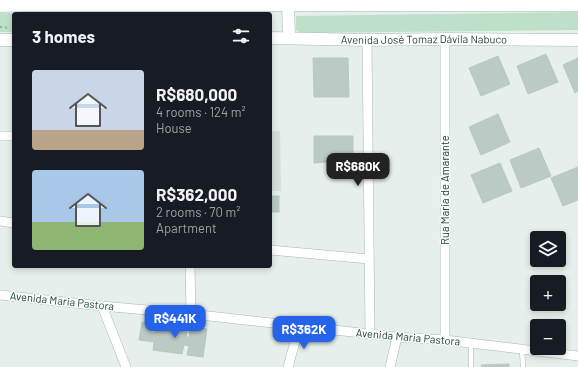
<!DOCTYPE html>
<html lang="en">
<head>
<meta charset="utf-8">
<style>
	:root { --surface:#171b24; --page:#242831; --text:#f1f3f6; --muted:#9ea1a6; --accent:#2563eb }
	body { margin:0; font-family:Barlow,sans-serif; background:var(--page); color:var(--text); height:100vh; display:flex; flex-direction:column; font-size:15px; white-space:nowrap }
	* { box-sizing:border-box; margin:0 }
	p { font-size:13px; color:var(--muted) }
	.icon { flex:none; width:22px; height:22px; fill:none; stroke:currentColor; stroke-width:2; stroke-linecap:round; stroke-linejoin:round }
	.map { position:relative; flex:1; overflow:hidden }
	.details { position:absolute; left:12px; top:12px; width:260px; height:256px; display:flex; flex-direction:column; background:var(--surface); border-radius:4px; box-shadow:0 2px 6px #0003 }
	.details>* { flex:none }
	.buttons { position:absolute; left:530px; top:231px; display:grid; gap:8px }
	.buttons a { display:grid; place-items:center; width:36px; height:36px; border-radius:4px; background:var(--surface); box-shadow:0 2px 6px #0003; font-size:20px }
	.price { position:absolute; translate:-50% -34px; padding:0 9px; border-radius:8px; background:var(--accent); color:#fff; font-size:13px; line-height:26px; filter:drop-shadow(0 1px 2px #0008) }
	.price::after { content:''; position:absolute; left:50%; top:24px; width:12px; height:9px; margin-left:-6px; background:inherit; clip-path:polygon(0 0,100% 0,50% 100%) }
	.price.active { background:#222; color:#fff }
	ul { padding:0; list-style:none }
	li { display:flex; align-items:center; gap:12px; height:100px; padding:0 20px }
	li span { display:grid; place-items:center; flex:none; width:112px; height:80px; border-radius:4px; color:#555 }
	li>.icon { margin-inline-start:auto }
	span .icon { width:48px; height:48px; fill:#fffc; stroke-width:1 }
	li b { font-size:17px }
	h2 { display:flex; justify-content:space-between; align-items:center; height:48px; padding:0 20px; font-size:17px }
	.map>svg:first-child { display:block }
</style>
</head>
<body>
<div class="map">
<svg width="578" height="367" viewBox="0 0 578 367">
	<rect width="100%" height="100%" fill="#e6efeb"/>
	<!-- built -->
	<polygon fill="#d4dfda" points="270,131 280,131 281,191 270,191"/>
	<!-- green -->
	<g fill="#bfe0c8">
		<polygon points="578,12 578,30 300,33 296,30 296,16"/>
		<polygon points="0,13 43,14 14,14 14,32 0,32"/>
	</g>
	<!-- building -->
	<g fill="#bbcac4" stroke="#b8c9c2">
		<polygon points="546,54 558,82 528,94 517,66"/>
		<polygon points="498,56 510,84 481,96 469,68"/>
		<polygon points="313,58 348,58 349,97 314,97"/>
		<polygon points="578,58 578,91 575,93 563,65"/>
		<polygon points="498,114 510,142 481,155 469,127"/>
		<polygon points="314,136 353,136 353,160 314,163"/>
		<polygon points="539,148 551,176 521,188 510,160"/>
		<polygon points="500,163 512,191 483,203 471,175"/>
		<polygon points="578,167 578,200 563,206 551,178"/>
		<rect x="270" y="196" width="9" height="16"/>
		<polygon points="142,322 151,323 150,332 155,333 155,328 157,328 158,324 184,328 183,332 187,332 186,337 189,337 190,329 192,329 192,327 207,329 203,357 187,355 189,346 184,345 182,354 153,350 154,342 139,340"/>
		<polygon points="509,364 509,367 482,367 481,365"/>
	</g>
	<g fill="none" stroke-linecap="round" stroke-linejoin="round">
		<defs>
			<g id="lane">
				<polyline points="471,343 471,367"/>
				<polyline points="522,350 523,367"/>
			</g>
			<g id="street">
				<polyline points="445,39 445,340"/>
				<polyline points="367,40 370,334"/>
				<polyline points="0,136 14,136"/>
				<polyline points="0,221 14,223"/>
				<polyline points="270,250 369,259"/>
				<polyline points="190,266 191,314"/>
				<polyline points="0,295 102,306 191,314 397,337 445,340 578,356"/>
				<polyline points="102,306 126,367"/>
				<polyline points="288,367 299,327"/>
				<polyline points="390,367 397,337"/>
			</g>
			<g id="secondary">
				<polyline points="288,4 289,38"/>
				<polyline points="0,6 39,5 578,5"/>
				<path id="s1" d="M270,38L367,40L445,39L578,40"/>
				<polyline points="0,40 14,40"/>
			</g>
		</defs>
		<!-- lane casing -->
		<use href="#lane" stroke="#a8b8b2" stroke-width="5.5"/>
		<!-- street casing -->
		<use href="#street" stroke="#a8b8b2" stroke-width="10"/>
		<!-- secondary casing -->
		<use href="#secondary" stroke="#a4bbb3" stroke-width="13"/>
		<!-- path -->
		<polyline stroke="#86b3a5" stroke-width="2" stroke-dasharray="2 3" stroke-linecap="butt" points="0,27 9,28"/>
		<!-- lane -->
		<use href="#lane" stroke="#fff" stroke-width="4.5"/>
		<!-- street -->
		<use href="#street" stroke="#fff" stroke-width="9"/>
		<!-- secondary -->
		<use href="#secondary" stroke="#fff" stroke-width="12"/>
	</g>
	<g text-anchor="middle" stroke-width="3" stroke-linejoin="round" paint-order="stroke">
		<!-- street labels -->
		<g font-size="11" fill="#24423a" stroke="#f7fbf9">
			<text dy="4" stroke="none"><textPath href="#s1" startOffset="154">Avenida José Tomaz Dávila Nabuco</textPath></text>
			<text transform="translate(445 190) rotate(-90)" y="4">Rua Maria de Amarante</text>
			<text transform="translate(62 301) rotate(6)" y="4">Avenida Maria Pastora</text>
			<text transform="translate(408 337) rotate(5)" y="4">Avenida Maria Pastora</text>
		</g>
	</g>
</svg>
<div class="buttons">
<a><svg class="icon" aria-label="layers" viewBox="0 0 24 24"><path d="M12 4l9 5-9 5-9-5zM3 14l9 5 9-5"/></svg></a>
<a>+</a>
<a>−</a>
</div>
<b class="price active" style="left:358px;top:187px">R$680K</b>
<b class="price" style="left:175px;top:339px">R$441K</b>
<b class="price" style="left:304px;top:350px">R$362K</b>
<section class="details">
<h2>3 homes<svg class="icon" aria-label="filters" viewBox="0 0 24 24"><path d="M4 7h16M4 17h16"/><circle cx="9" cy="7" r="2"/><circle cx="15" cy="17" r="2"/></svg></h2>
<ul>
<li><span style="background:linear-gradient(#c9d6e8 75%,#b9a48a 0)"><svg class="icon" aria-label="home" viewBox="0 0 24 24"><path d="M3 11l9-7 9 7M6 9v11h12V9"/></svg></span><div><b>R$680,000</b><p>4 rooms · 124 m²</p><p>House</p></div></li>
<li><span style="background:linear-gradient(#a9c7e8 65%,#8fb573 0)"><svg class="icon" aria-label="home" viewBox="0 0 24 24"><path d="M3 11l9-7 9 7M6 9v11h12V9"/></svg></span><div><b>R$362,000</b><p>2 rooms · 70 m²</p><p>Apartment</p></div></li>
</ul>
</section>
</div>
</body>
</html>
